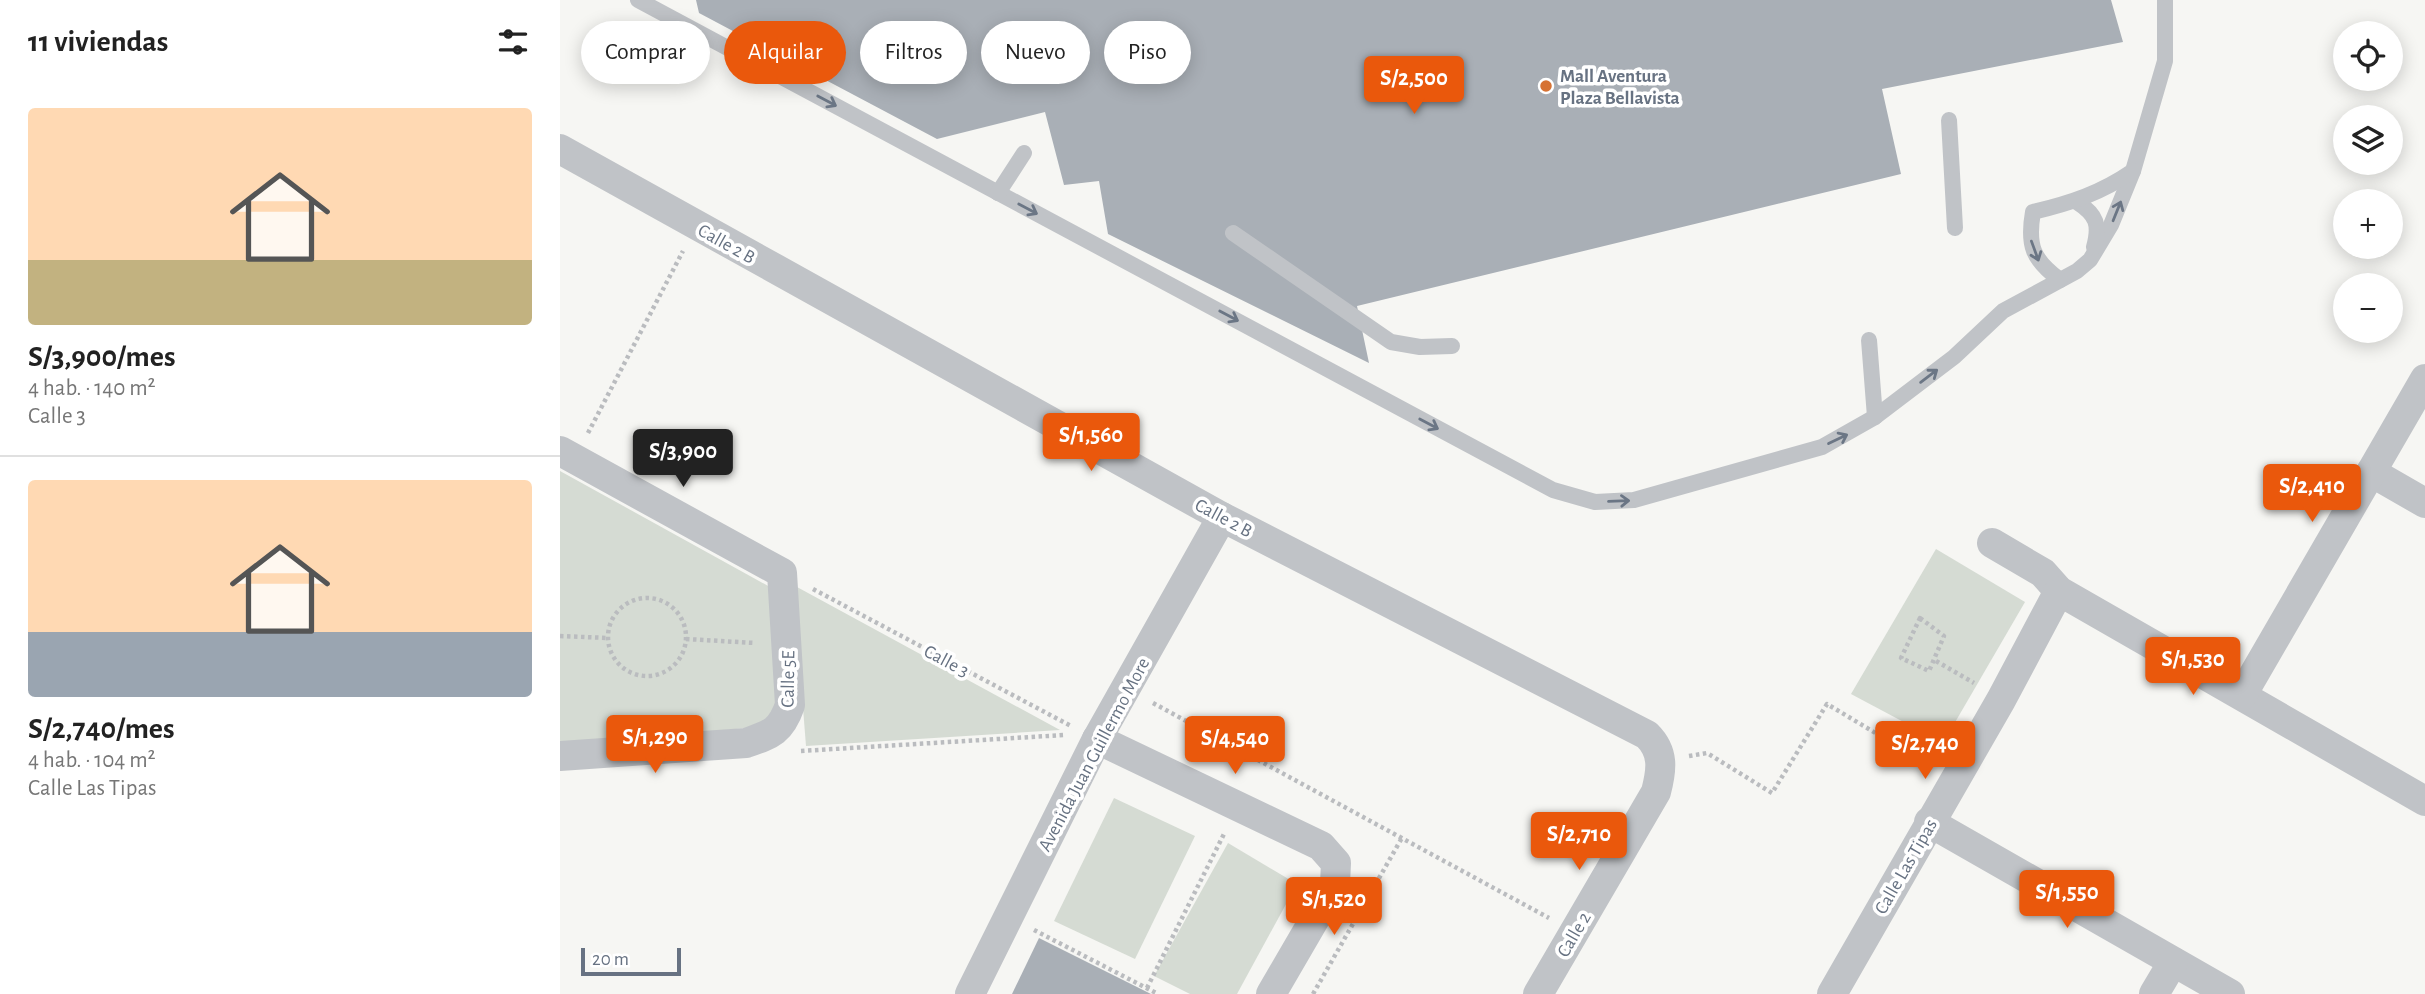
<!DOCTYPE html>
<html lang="es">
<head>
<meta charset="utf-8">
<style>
	:root { --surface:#fff; --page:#f6f6f6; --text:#222; --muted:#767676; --line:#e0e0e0; --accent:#ea580c }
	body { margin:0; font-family:"Alegreya Sans",sans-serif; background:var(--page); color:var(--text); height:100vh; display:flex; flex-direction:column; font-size:26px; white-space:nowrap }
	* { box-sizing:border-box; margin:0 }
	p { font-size:23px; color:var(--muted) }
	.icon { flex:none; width:38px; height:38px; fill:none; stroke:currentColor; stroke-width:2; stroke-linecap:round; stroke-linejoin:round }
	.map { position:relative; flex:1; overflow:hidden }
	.drawer { display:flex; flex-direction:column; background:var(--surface); width:560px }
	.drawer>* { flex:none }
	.hud { position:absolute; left:21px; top:21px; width:665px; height:63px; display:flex; gap:14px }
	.tools { position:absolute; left:1773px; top:21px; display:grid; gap:14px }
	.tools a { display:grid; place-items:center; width:70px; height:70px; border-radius:50%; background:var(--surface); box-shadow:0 4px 18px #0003; font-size:35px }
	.scale { position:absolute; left:21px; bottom:18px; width:100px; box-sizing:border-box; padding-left:7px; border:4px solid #677282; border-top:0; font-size:19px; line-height:24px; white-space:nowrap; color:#677282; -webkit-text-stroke:5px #fff; paint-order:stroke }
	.price { position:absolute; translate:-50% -60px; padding:0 16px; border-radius:7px; background:var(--accent); color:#fff; font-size:23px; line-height:46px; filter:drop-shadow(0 2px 4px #0008) }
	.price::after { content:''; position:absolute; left:50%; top:42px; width:21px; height:16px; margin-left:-10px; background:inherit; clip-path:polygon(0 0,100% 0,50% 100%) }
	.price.current { background:#222; color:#fff }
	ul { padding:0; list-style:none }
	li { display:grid; align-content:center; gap:14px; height:371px; padding:0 28px }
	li+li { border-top:2px solid var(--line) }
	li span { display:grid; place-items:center; height:217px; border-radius:7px; color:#555 }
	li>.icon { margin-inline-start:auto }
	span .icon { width:126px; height:126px; fill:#fffc; stroke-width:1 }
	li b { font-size:30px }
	h2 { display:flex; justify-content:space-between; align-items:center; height:84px; padding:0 28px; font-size:30px }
	.chip { padding:0 24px; border-radius:32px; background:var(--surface); box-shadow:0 4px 18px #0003; font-size:24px; line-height:63px }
	.chip.current { background:var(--accent); color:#fff }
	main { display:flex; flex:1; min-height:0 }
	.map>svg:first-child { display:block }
</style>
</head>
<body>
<main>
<section class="drawer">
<h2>11 viviendas<svg class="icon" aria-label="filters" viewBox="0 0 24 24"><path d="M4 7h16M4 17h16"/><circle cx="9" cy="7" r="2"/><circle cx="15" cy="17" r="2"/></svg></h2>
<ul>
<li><span style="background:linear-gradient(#ffd9b3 70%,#c2b280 0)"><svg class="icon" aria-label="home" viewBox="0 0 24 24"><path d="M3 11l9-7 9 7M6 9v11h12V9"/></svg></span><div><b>S/3,900/mes</b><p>4 hab. · 140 m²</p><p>Calle 3</p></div></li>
<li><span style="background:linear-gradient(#ffd9b3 70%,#9aa5b1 0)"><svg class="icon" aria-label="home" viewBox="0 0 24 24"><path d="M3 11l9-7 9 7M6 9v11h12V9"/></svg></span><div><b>S/2,740/mes</b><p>4 hab. · 104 m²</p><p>Calle Las Tipas</p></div></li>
</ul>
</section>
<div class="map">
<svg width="1865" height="994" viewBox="0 0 1865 994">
	<rect width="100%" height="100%" fill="#f6f6f3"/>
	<!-- green -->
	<g fill="#d5dbd3">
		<polygon points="0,471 210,587 220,707 203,726 0,748"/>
		<polygon points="1376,549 1465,602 1383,743 1291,694"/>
		<polygon points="237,587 500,730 246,746 234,593"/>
		<polygon points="554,798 635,836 575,959 494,921"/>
		<polygon points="668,843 737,884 677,994 630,994 594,976"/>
	</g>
	<!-- building -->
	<g fill="#a9afb6">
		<polygon points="136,0 1551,0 1563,42 1322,89 1341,174 797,306 809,363 548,234 539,181 504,185 485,112 377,139 139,13"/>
		<polygon points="479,938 591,994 452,994"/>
	</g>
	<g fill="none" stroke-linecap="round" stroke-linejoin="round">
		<!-- path -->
		<g stroke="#babcbf" stroke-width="4.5" stroke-dasharray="3.5 3.5" stroke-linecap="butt">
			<polyline points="28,433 123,251"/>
			<polyline points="253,589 511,726"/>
			<circle cx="87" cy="637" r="39"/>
			<polygon points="1360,618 1384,636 1369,671 1341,658"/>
			<polyline points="0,636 48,638"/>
			<polyline points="126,639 195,643"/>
			<polyline points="1376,661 1414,683"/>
			<polyline points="593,703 989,918"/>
			<polyline points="241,751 504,735"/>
			<polyline points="1129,756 1147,753 1212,793 1267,704 1369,765"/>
			<polyline points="474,930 598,994"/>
			<polyline points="587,988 665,832"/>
			<polyline points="753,994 843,836"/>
		</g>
		<!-- service -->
		<g stroke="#c0c3c7" stroke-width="16">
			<polyline points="78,0 993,490 1035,502 1074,500 1262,447 1315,417 1394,357 1443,311 1517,271 1530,260 1551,225 1573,171 1605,61 1605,0"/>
			<polyline points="1389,120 1395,228"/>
			<polyline points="438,193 464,153"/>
			<path d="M1517,202C1537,215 1540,225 1534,247"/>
			<polyline points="673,233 831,342 860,347 892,346"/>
			<path d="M1500,280C1473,260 1467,246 1473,212C1511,203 1541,193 1573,171"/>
			<polyline points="1309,340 1315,417"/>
		</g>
		<!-- minor -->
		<g stroke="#c0c3c7" stroke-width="30">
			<path d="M0,149L662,517L1087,735C1104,752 1102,769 1096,792L978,994"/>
			<path d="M0,451L222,573L230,705C221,731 212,734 186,743L0,756"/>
			<polyline points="1811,472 1865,503"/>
			<polyline points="1432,543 1483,573 1499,591 1865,801"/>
			<polyline points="1682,695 1865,379"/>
			<polyline points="537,739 761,846 776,863 775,884 711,994"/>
			<polyline points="1369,822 1670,994"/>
			<polyline points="410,994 537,739 662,517"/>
			<polyline points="1272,994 1441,700 1499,591"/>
			<polyline points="1594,994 1613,962"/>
		</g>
	</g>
	<!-- one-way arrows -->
	<defs><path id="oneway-shaft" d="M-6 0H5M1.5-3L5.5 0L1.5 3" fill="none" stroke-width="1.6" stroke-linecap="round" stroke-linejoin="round" transform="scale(1.75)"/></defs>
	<g stroke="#6b7685">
		<use href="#oneway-shaft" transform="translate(267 101) rotate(28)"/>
		<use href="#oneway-shaft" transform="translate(468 209) rotate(28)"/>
		<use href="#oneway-shaft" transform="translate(1557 211) rotate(-68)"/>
		<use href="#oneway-shaft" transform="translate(1475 251) rotate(70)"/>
		<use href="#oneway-shaft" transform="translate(669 316) rotate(28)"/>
		<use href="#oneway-shaft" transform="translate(1369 376) rotate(-37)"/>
		<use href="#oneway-shaft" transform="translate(869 424) rotate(28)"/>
		<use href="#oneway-shaft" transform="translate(1278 439) rotate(-26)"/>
		<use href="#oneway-shaft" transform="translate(1059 501) rotate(-2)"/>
	</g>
	<!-- markers -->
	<circle fill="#d67233" stroke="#fff" stroke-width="2.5" cx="986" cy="86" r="7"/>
	<g text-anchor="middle" stroke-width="7" stroke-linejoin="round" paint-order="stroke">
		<!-- poi labels -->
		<g font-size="19" font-weight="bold" fill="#677282" stroke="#fff" text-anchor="start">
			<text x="1000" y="82">Mall Aventura<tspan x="1000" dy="22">Plaza Bellavista</tspan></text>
		</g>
		<!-- street labels -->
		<g font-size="19" fill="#677282" stroke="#fff">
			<text transform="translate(167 243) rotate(29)" y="7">Calle 2 B</text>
			<text transform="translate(664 517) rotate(28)" y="7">Calle 2 B</text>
			<text transform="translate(387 660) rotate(28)" y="7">Calle 3</text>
			<text transform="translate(227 679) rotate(-89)" y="7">Calle 5E</text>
			<text transform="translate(533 754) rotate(-62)" y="7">Avenida Juan Guillermo More</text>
			<text transform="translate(1345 866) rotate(-60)" y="7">Calle Las Tipas</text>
			<text transform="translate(1013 934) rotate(-60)" y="7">Calle 2</text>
		</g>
	</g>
</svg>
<div class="tools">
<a><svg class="icon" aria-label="locate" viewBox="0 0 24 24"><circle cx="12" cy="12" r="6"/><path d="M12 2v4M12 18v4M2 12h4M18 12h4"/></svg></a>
<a><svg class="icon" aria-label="layers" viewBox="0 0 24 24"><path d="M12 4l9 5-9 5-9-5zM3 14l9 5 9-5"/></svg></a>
<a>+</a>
<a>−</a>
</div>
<div class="scale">20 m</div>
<b class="price" style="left:854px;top:116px">S/2,500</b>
<b class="price" style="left:531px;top:473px">S/1,560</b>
<b class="price current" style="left:123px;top:489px">S/3,900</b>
<b class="price" style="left:1752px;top:524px">S/2,410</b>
<b class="price" style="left:1633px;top:697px">S/1,530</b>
<b class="price" style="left:95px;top:775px">S/1,290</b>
<b class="price" style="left:675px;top:776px">S/4,540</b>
<b class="price" style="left:1365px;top:781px">S/2,740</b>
<b class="price" style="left:1019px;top:872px">S/2,710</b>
<b class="price" style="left:1507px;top:930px">S/1,550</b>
<b class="price" style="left:774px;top:937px">S/1,520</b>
<div class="hud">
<a class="chip">Comprar</a>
<a class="chip current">Alquilar</a>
<a class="chip">Filtros</a>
<a class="chip">Nuevo</a>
<a class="chip">Piso</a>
</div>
</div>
</main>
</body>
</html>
